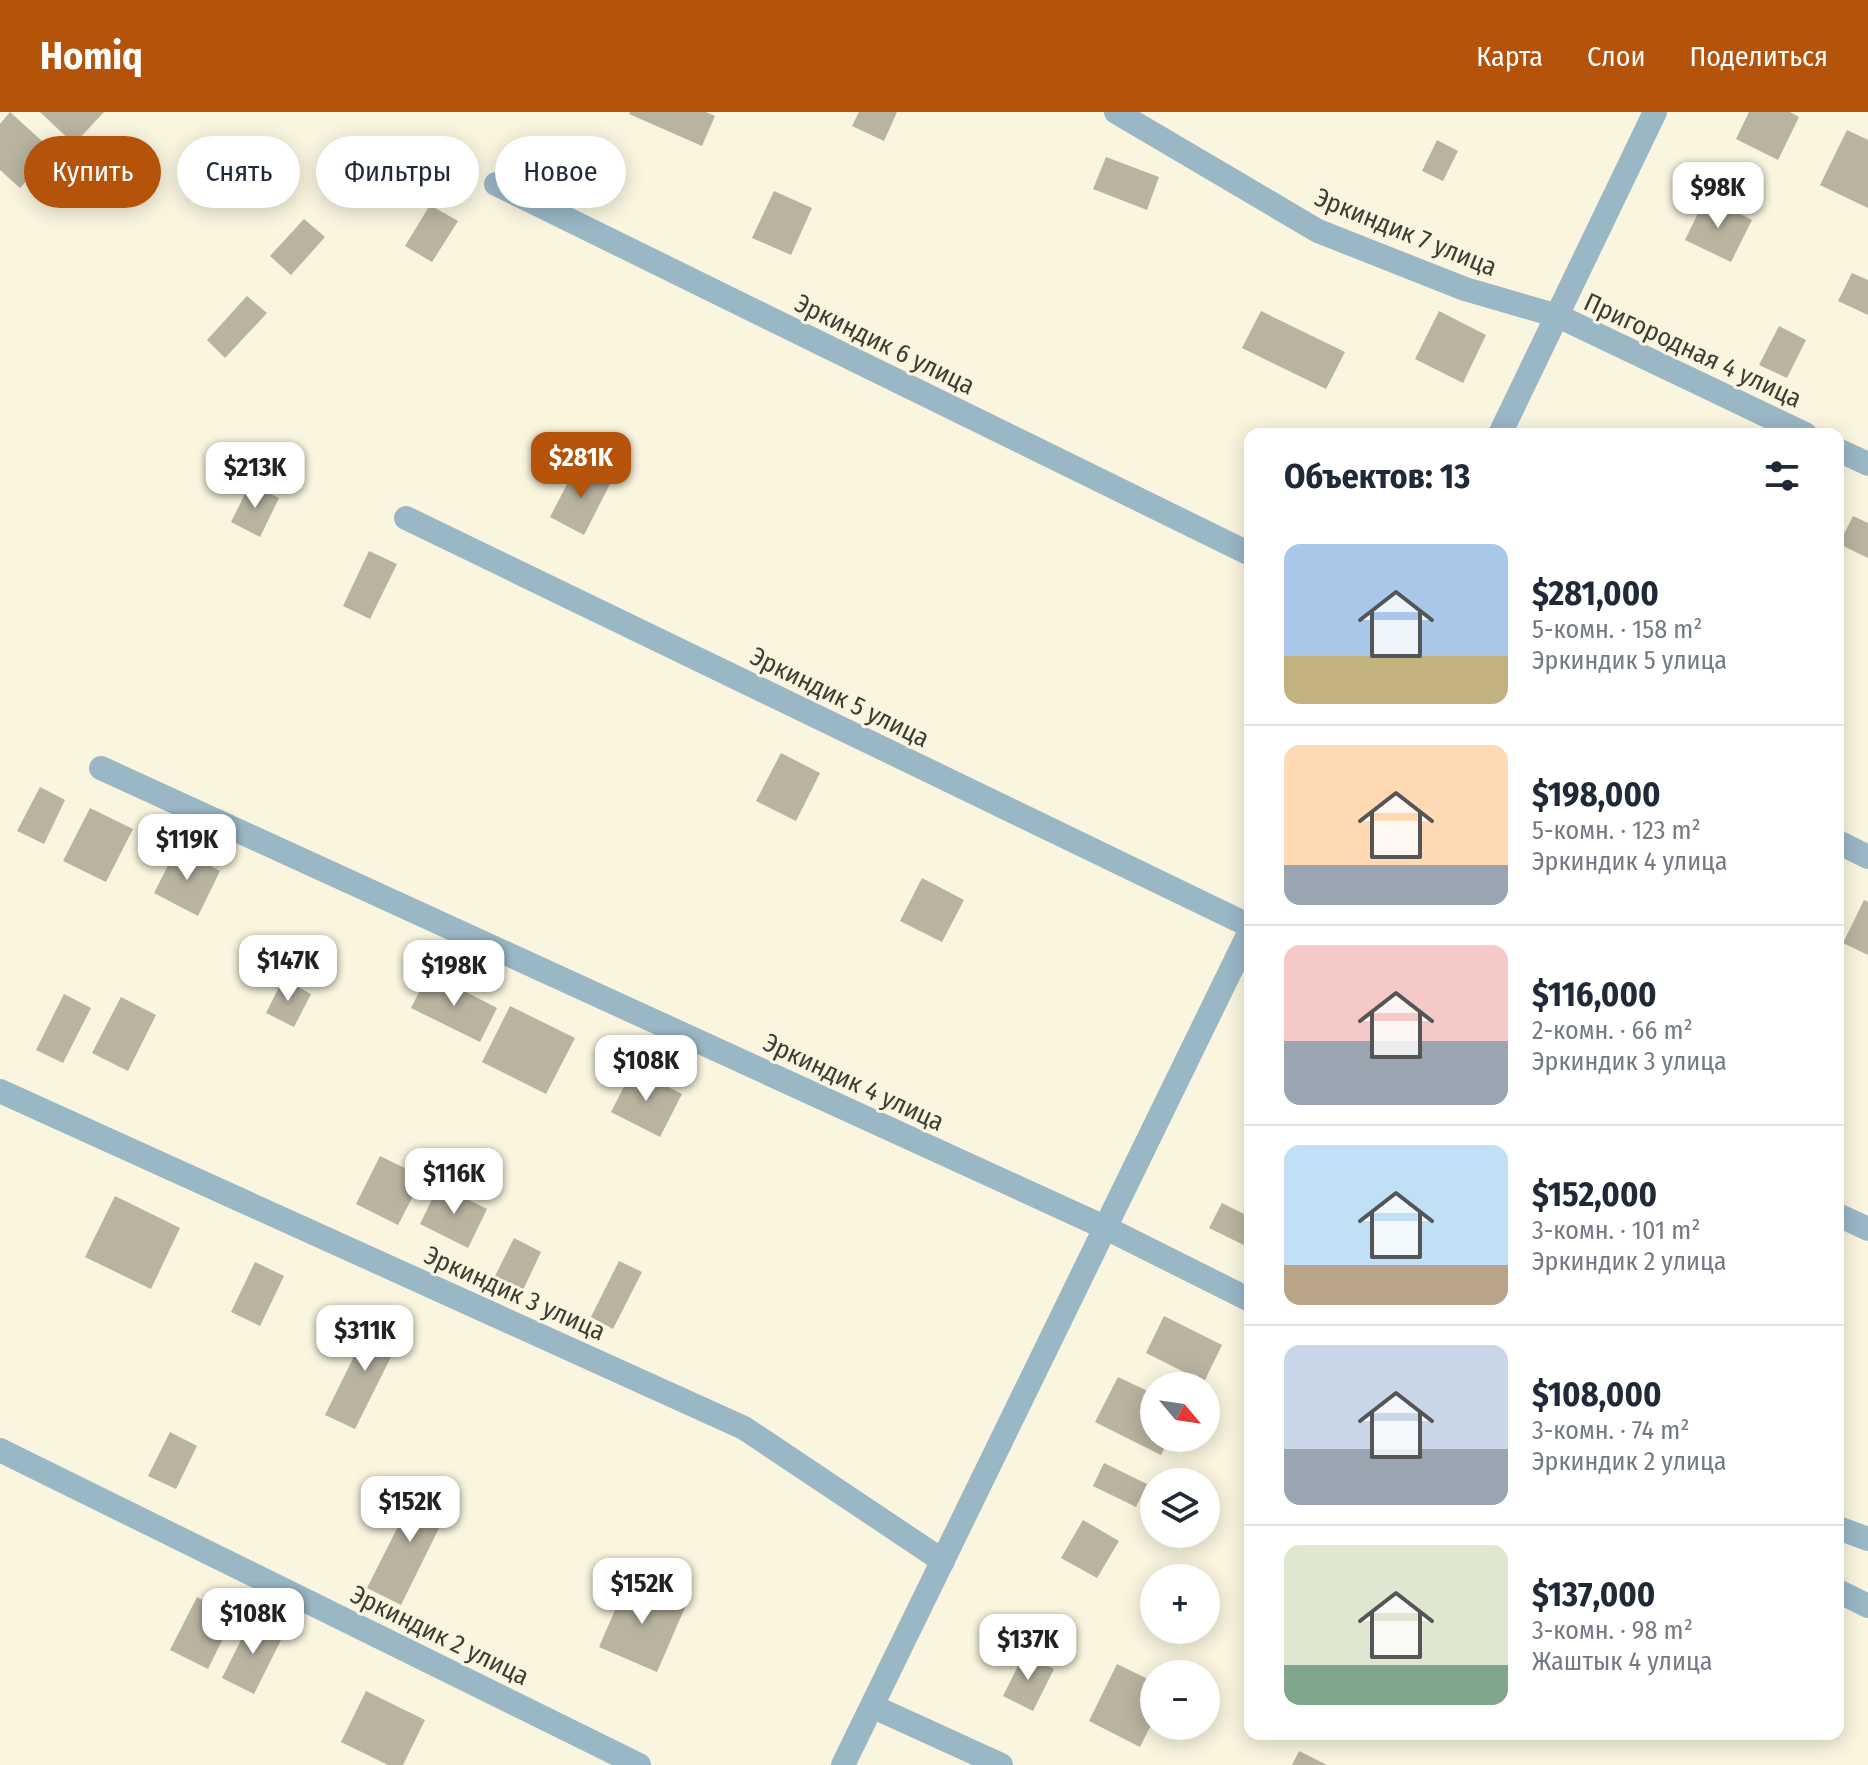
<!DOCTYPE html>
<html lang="ru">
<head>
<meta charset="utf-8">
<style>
	:root { --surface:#fff; --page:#f6f6f7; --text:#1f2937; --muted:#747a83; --line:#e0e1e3; --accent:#b45309 }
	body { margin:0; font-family:"Fira Sans Condensed",sans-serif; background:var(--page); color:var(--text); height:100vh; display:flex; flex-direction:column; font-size:30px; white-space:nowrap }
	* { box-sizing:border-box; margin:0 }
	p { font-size:26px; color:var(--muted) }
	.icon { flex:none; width:44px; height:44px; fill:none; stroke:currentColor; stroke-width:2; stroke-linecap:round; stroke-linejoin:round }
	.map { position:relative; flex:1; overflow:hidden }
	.sheet { position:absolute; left:1244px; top:316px; width:600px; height:1312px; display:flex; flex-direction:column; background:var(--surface); border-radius:16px; box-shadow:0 4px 20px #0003 }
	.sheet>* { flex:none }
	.top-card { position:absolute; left:24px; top:24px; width:760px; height:72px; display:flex; gap:16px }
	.needle { width:52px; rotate:119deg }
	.controls { position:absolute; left:1140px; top:1260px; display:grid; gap:16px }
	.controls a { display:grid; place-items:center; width:80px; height:80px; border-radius:50%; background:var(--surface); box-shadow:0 4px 20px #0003; font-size:40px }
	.price { position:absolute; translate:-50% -68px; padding:0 18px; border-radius:16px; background:#fff; color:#222; font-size:26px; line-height:52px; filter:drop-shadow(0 2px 4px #0008) }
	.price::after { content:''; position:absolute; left:50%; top:48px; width:24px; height:18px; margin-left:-12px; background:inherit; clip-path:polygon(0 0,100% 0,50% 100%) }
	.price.on { background:var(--accent); color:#fff }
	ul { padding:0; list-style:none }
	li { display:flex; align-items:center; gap:24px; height:200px; padding:0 40px }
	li+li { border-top:2px solid var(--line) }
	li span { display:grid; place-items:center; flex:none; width:224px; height:160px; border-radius:16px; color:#555 }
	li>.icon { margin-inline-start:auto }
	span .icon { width:96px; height:96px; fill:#fffc; stroke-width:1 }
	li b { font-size:34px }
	h2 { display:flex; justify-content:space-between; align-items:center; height:96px; padding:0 40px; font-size:34px }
	.chip { padding:0 28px; border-radius:36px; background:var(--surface); box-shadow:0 4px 20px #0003; font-size:28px; line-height:72px }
	.chip.on { background:var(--accent); color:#fff }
	header { display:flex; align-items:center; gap:48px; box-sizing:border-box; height:112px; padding:0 40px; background:var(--accent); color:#fff }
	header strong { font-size:38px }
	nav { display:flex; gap:44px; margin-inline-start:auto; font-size:28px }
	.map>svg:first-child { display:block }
</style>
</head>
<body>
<header>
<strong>Homiq</strong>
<nav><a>Карта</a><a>Слои</a><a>Поделиться</a></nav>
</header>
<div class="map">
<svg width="1868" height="1653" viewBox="0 0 1868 1653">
	<rect width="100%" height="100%" fill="#f9f5df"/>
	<!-- building -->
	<g fill="#b9b4a0">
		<polygon points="10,0 54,40 20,76 0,58 0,12"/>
		<polygon points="40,0 104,0 74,32"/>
		<polygon points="630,0 706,0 715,4 702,34 629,2"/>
		<polygon points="859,0 897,0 884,29 852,14"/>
		<polygon points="1749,0 1790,0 1799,5 1778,48 1736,27"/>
		<polygon points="1847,18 1868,28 1868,96 1820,73"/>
		<polygon points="1437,28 1458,39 1443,69 1422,59"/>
		<polygon points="1106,45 1159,65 1147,98 1093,77"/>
		<polygon points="774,79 812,96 791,143 752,126"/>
		<polygon points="1706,85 1752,108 1731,150 1685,128"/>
		<polygon points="430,93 458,109 432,150 405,134"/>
		<polygon points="304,107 325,125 291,163 270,144"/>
		<polygon points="1852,161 1868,168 1868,203 1838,189"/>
		<polygon points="247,184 267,201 225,246 207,228"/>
		<polygon points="1261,199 1345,240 1326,277 1242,236"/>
		<polygon points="1439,199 1486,223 1463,271 1415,247"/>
		<polygon points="1779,214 1806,228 1787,266 1759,253"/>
		<polygon points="577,353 611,370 584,423 550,405"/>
		<polygon points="250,372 279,386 260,425 231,410"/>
		<polygon points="1853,404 1868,411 1868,446 1839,432"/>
		<polygon points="369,439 397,452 370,507 343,494"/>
		<polygon points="781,641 820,661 796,709 756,689"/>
		<polygon points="40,675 65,688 44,732 17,719"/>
		<polygon points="90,696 133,717 106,770 63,749"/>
		<polygon points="177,736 220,759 198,804 154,781"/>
		<polygon points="922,766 964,788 942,830 900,809"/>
		<polygon points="1864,788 1868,790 1868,843 1843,831"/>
		<polygon points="429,861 497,896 480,930 411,896"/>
		<polygon points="283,867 311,882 294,915 266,901"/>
		<polygon points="64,882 91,896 63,951 36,938"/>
		<polygon points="121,885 156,903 128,959 92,941"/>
		<polygon points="510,894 575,926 546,982 482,950"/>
		<polygon points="633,957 682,982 660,1025 611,1000"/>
		<polygon points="380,1044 423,1065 398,1113 356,1092"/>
		<polygon points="439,1073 487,1097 468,1136 420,1112"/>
		<polygon points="115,1084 180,1116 151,1177 85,1145"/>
		<polygon points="1222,1091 1250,1105 1250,1136 1209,1116"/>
		<polygon points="514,1126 541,1140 523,1178 495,1164"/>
		<polygon points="619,1149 642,1160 613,1217 591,1205"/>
		<polygon points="255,1150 284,1164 260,1214 231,1200"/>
		<polygon points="374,1204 404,1219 355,1317 325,1303"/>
		<polygon points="1164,1204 1222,1233 1204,1270 1146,1241"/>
		<polygon points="1118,1265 1154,1282 1154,1326 1169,1326 1161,1343 1095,1310"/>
		<polygon points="170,1320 197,1334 176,1377 148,1364"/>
		<polygon points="1104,1351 1147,1372 1136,1395 1093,1374"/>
		<polygon points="420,1371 453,1388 401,1493 367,1476"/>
		<polygon points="1083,1408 1119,1429 1097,1466 1061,1446"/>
		<polygon points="628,1468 686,1493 657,1560 599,1535"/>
		<polygon points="197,1485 234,1504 208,1557 170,1538"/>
		<polygon points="252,1506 284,1522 254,1582 222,1566"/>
		<polygon points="1024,1542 1054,1557 1033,1599 1003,1584"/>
		<polygon points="1117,1552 1154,1570 1154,1607 1140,1635 1089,1609"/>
		<polygon points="366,1579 425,1608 403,1653 388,1653 341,1630"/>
		<polygon points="1299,1639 1327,1653 1292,1653"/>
	</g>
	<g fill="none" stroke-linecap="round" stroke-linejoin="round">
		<!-- street -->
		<g stroke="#9ab7c6" stroke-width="24">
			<polyline points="1116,0 1318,119 1465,177 1558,204 1805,322"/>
			<polyline points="496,72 1250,442"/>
			<polyline points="1500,322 1655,0"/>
			<polyline points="1838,338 1868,352"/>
			<polyline points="406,406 1250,814"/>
			<polyline points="101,656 1104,1115 1250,1188"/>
			<polyline points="1838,730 1868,745"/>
			<polyline points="0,979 744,1316 943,1449"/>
			<polyline points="1838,1103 1868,1117"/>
			<polyline points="0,1338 639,1653"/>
			<polyline points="1838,1416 1868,1427"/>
			<polyline points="1838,1479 1868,1494"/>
			<polyline points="874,1595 1001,1653"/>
			<polyline points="843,1653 1250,819"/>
		</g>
	</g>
	<g text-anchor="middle" stroke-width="6" stroke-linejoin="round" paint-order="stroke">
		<!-- street labels -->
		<g font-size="26" fill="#3e3c34" stroke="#f9f5df">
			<text transform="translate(1406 120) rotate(22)" y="9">Эркиндик 7 улица</text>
			<text transform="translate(885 232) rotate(26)" y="9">Эркиндик 6 улица</text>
			<text transform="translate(1693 238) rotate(25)" y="9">Пригородная 4 улица</text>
			<text transform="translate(840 585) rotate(26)" y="9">Эркиндик 5 улица</text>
			<text transform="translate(854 970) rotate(25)" y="9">Эркиндик 4 улица</text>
			<text transform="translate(515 1181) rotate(24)" y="9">Эркиндик 3 улица</text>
			<text transform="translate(440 1523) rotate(26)" y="9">Эркиндик 2 улица</text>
		</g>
	</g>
</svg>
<div class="controls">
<a><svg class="needle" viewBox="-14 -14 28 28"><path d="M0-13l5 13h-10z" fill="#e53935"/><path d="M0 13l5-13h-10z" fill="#747a83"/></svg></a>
<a><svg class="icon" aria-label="layers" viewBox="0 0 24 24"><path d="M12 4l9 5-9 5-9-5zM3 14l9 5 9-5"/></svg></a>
<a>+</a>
<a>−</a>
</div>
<b class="price" style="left:1718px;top:118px">$98K</b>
<b class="price on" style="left:581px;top:388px">$281K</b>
<b class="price" style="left:255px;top:398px">$213K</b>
<b class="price" style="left:187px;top:770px">$119K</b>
<b class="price" style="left:288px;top:891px">$147K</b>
<b class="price" style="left:454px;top:896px">$198K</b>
<b class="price" style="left:646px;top:991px">$108K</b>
<b class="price" style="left:454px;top:1104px">$116K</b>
<b class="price" style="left:365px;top:1261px">$311K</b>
<b class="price" style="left:410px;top:1432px">$152K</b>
<b class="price" style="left:642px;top:1514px">$152K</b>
<b class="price" style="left:253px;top:1544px">$108K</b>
<b class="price" style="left:1028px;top:1570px">$137K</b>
<div class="top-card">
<a class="chip on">Купить</a>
<a class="chip">Снять</a>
<a class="chip">Фильтры</a>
<a class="chip">Новое</a>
</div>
<section class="sheet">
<h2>Объектов: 13<svg class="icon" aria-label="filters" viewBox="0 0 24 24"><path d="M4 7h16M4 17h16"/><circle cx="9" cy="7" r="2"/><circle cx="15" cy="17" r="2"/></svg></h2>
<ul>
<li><span style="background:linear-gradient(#a9c7e8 70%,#c2b280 0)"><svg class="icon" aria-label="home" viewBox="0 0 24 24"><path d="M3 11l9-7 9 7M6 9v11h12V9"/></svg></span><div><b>$281,000</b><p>5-комн. · 158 m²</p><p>Эркиндик 5 улица</p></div></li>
<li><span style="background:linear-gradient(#ffd9b3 75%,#9aa5b1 0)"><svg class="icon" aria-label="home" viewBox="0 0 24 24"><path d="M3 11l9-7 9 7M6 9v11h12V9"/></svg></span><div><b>$198,000</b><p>5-комн. · 123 m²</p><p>Эркиндик 4 улица</p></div></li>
<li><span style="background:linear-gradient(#f6c9c9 60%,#9aa5b1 0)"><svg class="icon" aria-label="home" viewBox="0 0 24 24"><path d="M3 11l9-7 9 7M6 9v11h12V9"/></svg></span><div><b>$116,000</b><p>2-комн. · 66 m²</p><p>Эркиндик 3 улица</p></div></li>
<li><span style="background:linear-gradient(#bfe0f5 75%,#b9a48a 0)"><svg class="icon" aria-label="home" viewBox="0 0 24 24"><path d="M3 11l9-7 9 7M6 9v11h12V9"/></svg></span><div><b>$152,000</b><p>3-комн. · 101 m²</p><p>Эркиндик 2 улица</p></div></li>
<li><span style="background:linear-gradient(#c9d6e8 65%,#9aa5b1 0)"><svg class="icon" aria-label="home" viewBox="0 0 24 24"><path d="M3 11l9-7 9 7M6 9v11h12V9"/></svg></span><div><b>$108,000</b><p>3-комн. · 74 m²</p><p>Эркиндик 2 улица</p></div></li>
<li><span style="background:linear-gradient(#dfe7d0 75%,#7fa58c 0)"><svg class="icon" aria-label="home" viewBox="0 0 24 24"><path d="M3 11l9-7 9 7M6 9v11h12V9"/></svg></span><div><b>$137,000</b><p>3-комн. · 98 m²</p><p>Жаштык 4 улица</p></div></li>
</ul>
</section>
</div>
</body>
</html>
